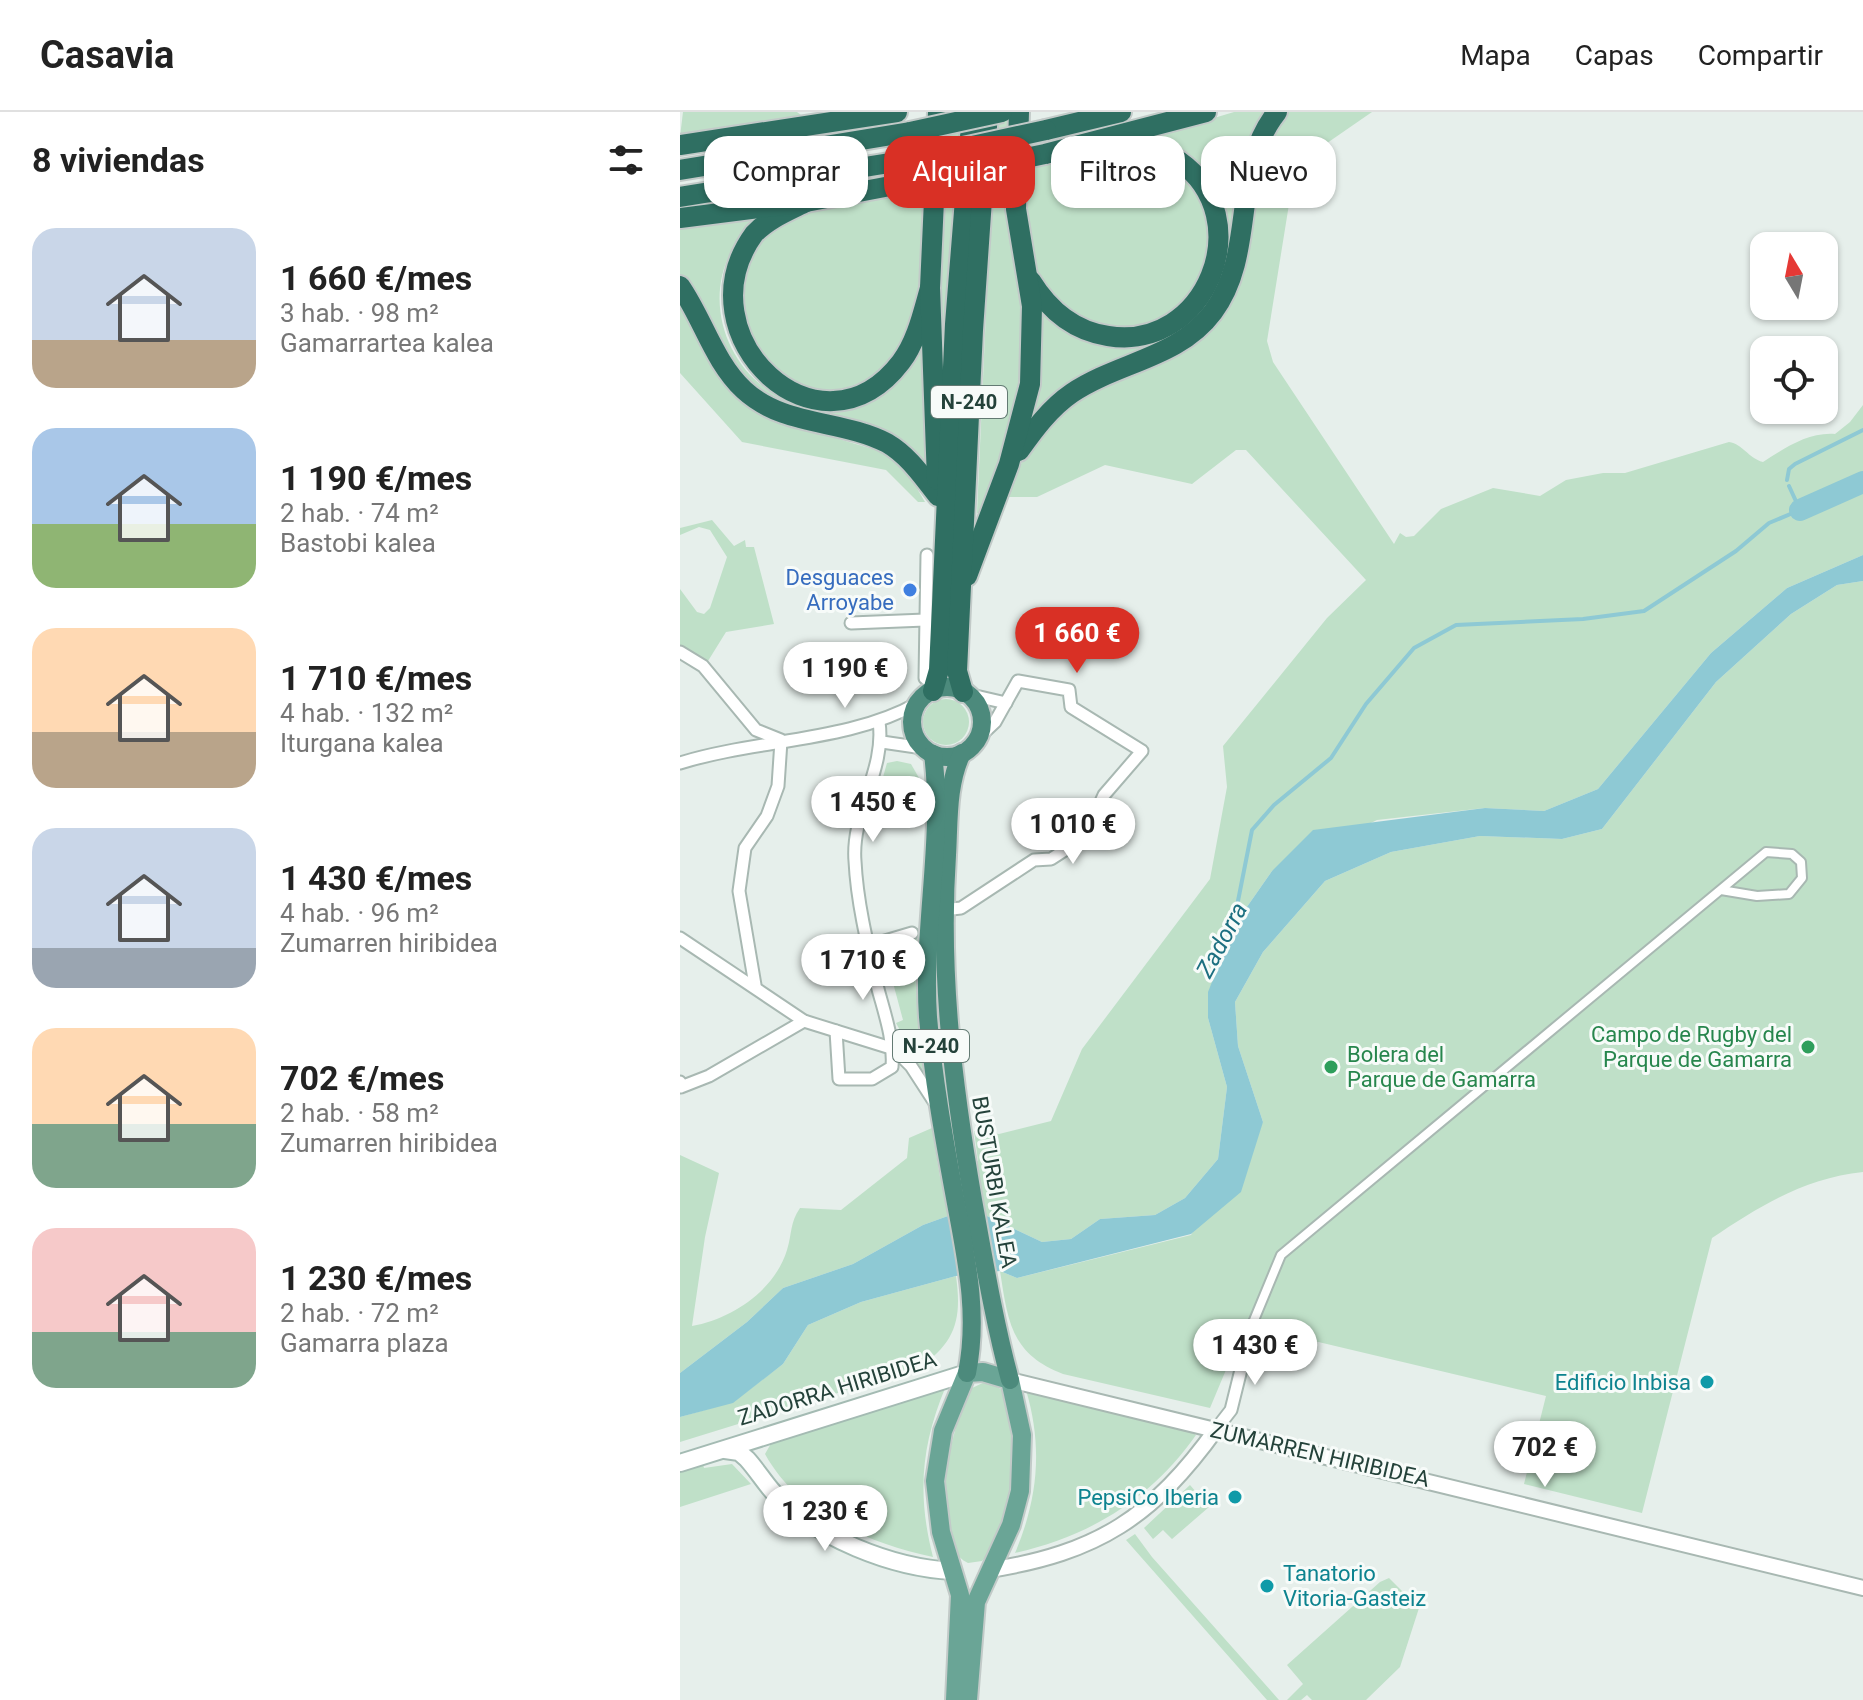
<!DOCTYPE html>
<html lang="es">
<head>
<meta charset="utf-8">
<style>
	:root { --surface:#fff; --page:#f6f6f6; --text:#222; --muted:#767676; --line:#e0e0e0; --accent:#d93025 }
	body { margin:0; font-family:Roboto,sans-serif; background:var(--page); color:var(--text); height:100vh; display:flex; flex-direction:column; font-size:30px; white-space:nowrap }
	* { box-sizing:border-box; margin:0 }
	p { font-size:26px; color:var(--muted) }
	.icon { flex:none; width:44px; height:44px; fill:none; stroke:currentColor; stroke-width:2; stroke-linecap:round; stroke-linejoin:round }
	.map { position:relative; flex:1; overflow:hidden }
	.panel { display:flex; flex-direction:column; background:var(--surface); width:680px }
	.panel>* { flex:none }
	.hud { position:absolute; left:24px; top:24px; width:760px; height:72px; display:flex; gap:16px }
	.needle { width:52px; rotate:350deg }
	.tools { position:absolute; left:1070px; top:120px; display:grid; gap:16px }
	.tools a { display:grid; place-items:center; width:88px; height:88px; border-radius:16px; background:var(--surface); box-shadow:0 2px 6px #0004; font-size:40px }
	.price { position:absolute; translate:-50% -68px; padding:0 18px; border-radius:28px; background:#fff; color:#222; font-size:26px; line-height:52px; filter:drop-shadow(0 2px 4px #0008) }
	.price::after { content:''; position:absolute; left:50%; top:48px; width:24px; height:18px; margin-left:-12px; background:inherit; clip-path:polygon(0 0,100% 0,50% 100%) }
	.price.selected { background:var(--accent); color:#fff }
	ul { padding:0; list-style:none }
	li { display:flex; align-items:center; gap:24px; height:200px; padding:0 32px }
	li span { display:grid; place-items:center; flex:none; width:224px; height:160px; border-radius:24px; color:#555 }
	li>.icon { margin-inline-start:auto }
	span .icon { width:96px; height:96px; fill:#fffc; stroke-width:1 }
	li b { font-size:34px }
	h2 { display:flex; justify-content:space-between; align-items:center; height:96px; padding:0 32px; font-size:34px }
	.tag { padding:0 28px; border-radius:24px; background:var(--surface); box-shadow:0 2px 6px #0004; font-size:28px; line-height:72px }
	.tag.selected { background:var(--accent); color:#fff }
	header { display:flex; align-items:center; gap:48px; box-sizing:border-box; height:112px; padding:0 40px; background:var(--surface); border-bottom:2px solid var(--line) }
	header strong { font-size:38px }
	nav { display:flex; gap:44px; margin-inline-start:auto; font-size:28px }
	main { display:flex; flex:1; min-height:0 }
	.map>svg:first-child { display:block }
</style>
</head>
<body>
<header>
<strong>Casavia</strong>
<nav><a>Mapa</a><a>Capas</a><a>Compartir</a></nav>
</header>
<main>
<section class="panel">
<h2>8 viviendas<svg class="icon" aria-label="filters" viewBox="0 0 24 24"><path d="M4 7h16M4 17h16"/><circle cx="9" cy="7" r="2"/><circle cx="15" cy="17" r="2"/></svg></h2>
<ul>
<li><span style="background:linear-gradient(#c9d6e8 70%,#b9a48a 0)"><svg class="icon" aria-label="home" viewBox="0 0 24 24"><path d="M3 11l9-7 9 7M6 9v11h12V9"/></svg></span><div><b>1 660 €/mes</b><p>3 hab. · 98 m²</p><p>Gamarrartea kalea</p></div></li>
<li><span style="background:linear-gradient(#a9c7e8 60%,#8fb573 0)"><svg class="icon" aria-label="home" viewBox="0 0 24 24"><path d="M3 11l9-7 9 7M6 9v11h12V9"/></svg></span><div><b>1 190 €/mes</b><p>2 hab. · 74 m²</p><p>Bastobi kalea</p></div></li>
<li><span style="background:linear-gradient(#ffd9b3 65%,#b9a48a 0)"><svg class="icon" aria-label="home" viewBox="0 0 24 24"><path d="M3 11l9-7 9 7M6 9v11h12V9"/></svg></span><div><b>1 710 €/mes</b><p>4 hab. · 132 m²</p><p>Iturgana kalea</p></div></li>
<li><span style="background:linear-gradient(#c9d6e8 75%,#9aa5b1 0)"><svg class="icon" aria-label="home" viewBox="0 0 24 24"><path d="M3 11l9-7 9 7M6 9v11h12V9"/></svg></span><div><b>1 430 €/mes</b><p>4 hab. · 96 m²</p><p>Zumarren hiribidea</p></div></li>
<li><span style="background:linear-gradient(#ffd9b3 60%,#7fa58c 0)"><svg class="icon" aria-label="home" viewBox="0 0 24 24"><path d="M3 11l9-7 9 7M6 9v11h12V9"/></svg></span><div><b>702 €/mes</b><p>2 hab. · 58 m²</p><p>Zumarren hiribidea</p></div></li>
<li><span style="background:linear-gradient(#f6c9c9 65%,#7fa58c 0)"><svg class="icon" aria-label="home" viewBox="0 0 24 24"><path d="M3 11l9-7 9 7M6 9v11h12V9"/></svg></span><div><b>1 230 €/mes</b><p>2 hab. · 72 m²</p><p>Gamarra plaza</p></div></li>
</ul>
</section>
<div class="map">
<svg width="1183" height="1588" viewBox="0 0 1183 1588">
	<rect width="100%" height="100%" fill="#e6efeb"/>
	<!-- green -->
	<g fill="#bfe0c8">
		<polygon points="3,0 117,0 125,6 0,25"/>
		<polygon points="264,0 283,0 262,274 256,186"/>
		<polygon points="315,0 332,0 348,232 334,314 301,402 297,401"/>
		<polygon points="554,0 588,0 544,166 515,211 352,308 362,245 361,197 425,232 514,201 541,96 464,27"/>
		<path d="M609,0H692L637,38L619,57L610,86L587,229L593,250L714,432L720,421L726,425L734,424L761,397L813,376L860,384L886,368L923,361H945L1049,330C1063,332 1068,346 1083,350C1105,336 1128,320 1155,322L1170,310L1183,293V443L1107,476L1031,541L918,677L864,699L805,696L697,708L592,759L555,812L528,906L547,975L538,1047L505,1086L475,1103L420,1107L391,1127L362,1130L290,1096L243,1113L173,1152L103,1176L67,1210L0,1261V1043L39,1061L25,1125L12,1214C52,1207 95,1178 107,1138C112,1122 110,1110 120,1096L161,1098L227,1046L229,1026L252,1016L260,1065L298,1049L294,1019L319,1022L371,1009L402,937L530,767L547,675L543,634L647,506L686,468L566,338H556L512,372L425,353L357,385H326C346,326 395,284 452,260C475,251 505,243 523,225C565,181 559,84 586,29C592,19 602,9 609,0Z"/>
		<path d="M445,40C461,43 478,46 491,56C541,90 541,158 496,196C483,206 470,216 454,218C443,220 428,214 418,212C390,206 366,185 357,158C344,126 345,90 343,56L385,45Z"/>
		<path d="M244,76C240,142 250,250 171,274C156,279 133,283 117,276C100,269 83,251 68,239L58,165C66,152 74,134 85,123C117,90 200,84 244,76Z"/>
		<path d="M80,105C72,114 62,123 55,133C20,188 48,263 105,287C124,295 151,300 171,292C187,285 228,240 243,226L252,363L227,337L95,293L58,264L0,165V116Z"/>
		<polygon points="0,191 101,310 203,340 225,356 245,390 238,390 206,358 62,330 0,261"/>
		<polygon points="32,408 54,434 65,428 66,435 74,435 94,512 46,520 28,549 0,533 0,477 17,500 24,502 30,496 47,445 30,418 19,415 0,423 0,416"/>
		<path d="M1183,469V1060C1125,1066 1079,1094 1032,1126L962,1401L844,1372L866,1284L558,1211L548,1253L530,1296L383,1262C331,1242 328,1210 320,1159L337,1166L511,1123L583,1010L558,934L555,890L583,840L645,769L711,740L800,724L882,727L922,717L1036,570L1111,502L1157,473Z"/>
		<circle cx="266" cy="610" r="23"/>
		<polygon points="217,649 231,652 239,666 239,695 196,690 207,651"/>
		<polygon points="238,821 235,862 244,962 216,911 223,908 205,841"/>
		<path d="M276,1164C282,1207 276,1231 238,1256L0,1330V1305L53,1290L103,1252L128,1213L181,1190Z"/>
		<path d="M307,1269L324,1279C335,1332 344,1405 302,1449L288,1451C244,1431 271,1308 292,1276Z"/>
		<path d="M266,1274C241,1333 237,1383 253,1445C188,1431 118,1402 85,1342L93,1328Z"/>
		<path d="M346,1278L511,1320L516,1323C471,1387 410,1424 335,1441C358,1387 363,1335 346,1278Z"/>
		<polygon points="23,1352 24,1356 52,1352 71,1372 0,1395 0,1359"/>
		<polygon points="510,1373 529,1395 492,1427 483,1418 473,1427 464,1416"/>
		<polygon points="455,1422 472,1445 599,1588 587,1588 446,1428"/>
		<polygon points="709,1466 739,1496 720,1555 686,1588 632,1588 627,1583 621,1588 607,1588 623,1572 607,1553 700,1470"/>
	</g>
	<!-- water -->
	<polygon fill="#8ec9d4" points="1183,443 1183,469 1157,473 1111,502 1036,570 922,717 882,727 800,724 711,740 645,769 583,840 555,890 558,934 583,1010 561,1080 511,1122 337,1166 320,1159 276,1164 181,1190 128,1213 103,1252 53,1291 0,1305 0,1261 67,1210 103,1176 173,1152 243,1113 290,1096 362,1130 391,1127 420,1107 475,1103 505,1086 538,1047 547,975 528,906 528,880 555,812 592,759 633,718 805,696 864,699 918,677 1031,541 1107,476"/>
	<g fill="none" stroke-linecap="round" stroke-linejoin="round">
		<!-- stream -->
		<g stroke="#8ec9d4" stroke-width="4">
			<polyline points="1107,368 1109,357 1115,352 1183,318"/>
			<polyline points="562,806 557,794 572,718 594,693 651,646 686,592 734,536 776,513 903,507 964,499 1056,439 1089,411 1120,398 1109,374"/>
		</g>
		<!-- river -->
		<polyline stroke="#8ec9d4" stroke-width="22" points="1120,398 1183,370"/>
		<defs>
			<polyline id="pedestrian" points="572,1213 601,1143 1086,740 1112,742 1121,750 1122,766 1109,782 1077,784 1041,778"/>
			<g id="minor">
				<polyline points="247,443 245,566 255,573"/>
				<polyline points="171,511 245,508"/>
				<polyline points="0,540 23,554 76,618 101,628"/>
				<polyline points="287,582 326,591"/>
				<polyline points="202,630 243,636"/>
				<path d="M0,651C77,627 169,630 238,591"/>
				<polyline points="263,798 281,796 354,748 371,747 405,725 424,683 462,639 391,595 389,578 338,569 315,610 298,626"/>
				<polyline points="0,826 124,909 214,937 231,954 255,991"/>
				<polyline points="188,834 232,821"/>
				<polyline points="75,873 59,779 65,736 87,704 98,674 101,629"/>
				<path d="M156,919L159,967H192L212,955C214,928 205,903 198,877C188,835 177,791 175,749C171,701 206,657 199,610"/>
				<polyline points="0,970 1,975 29,964 124,909"/>
				<polyline points="537,1316 551,1298 572,1213"/>
			</g>
			<g id="tertiary">
				<polyline points="330,1268 1183,1476"/>
				<path d="M309,1458C418,1441 473,1405 537,1316"/>
			</g>
			<g id="secondary">
				<path d="M45,1338L59,1340L67,1347C77,1358 84,1370 94,1381C135,1426 213,1456 273,1459"/>
				<polyline points="0,1351 287,1261"/>
			</g>
			<polyline id="primary" points="275,1588 280,1483 261,1420 255,1369 263,1319 287,1261 303,1260 330,1268 342,1323 340,1379 331,1413 296,1490 288,1588"/>
			<g id="trunk">
				<circle cx="267" cy="610" r="35"/>
				<path d="M282,641C267,672 269,709 267,743C259,861 273,973 293,1088C304,1148 314,1209 330,1268"/>
				<path d="M253,642C264,728 242,818 248,905C253,966 264,1026 275,1086C286,1146 299,1201 287,1261"/>
			</g>
			<g id="motorway">
				<polyline points="366,18 441,0"/>
				<polyline points="0,33 217,0"/>
				<polyline points="365,42 526,0"/>
				<polyline points="0,58 230,20"/>
				<polyline points="0,85 228,48"/>
				<path d="M126,90C108,99 88,107 74,122C0,224 140,356 221,250C237,229 243,200 250,176"/>
				<polyline points="0,106 126,90 226,71"/>
				<path d="M351,169C369,198 394,219 428,224C526,240 580,106 499,49C478,35 453,31 429,27"/>
				<path d="M0,174C23,207 34,250 64,278C104,315 161,307 207,331C229,344 242,364 258,384"/>
				<path d="M339,339C354,318 370,296 392,281C438,250 499,246 533,200C577,141 550,59 597,0"/>
				<polyline points="257,368 250,176 258,0"/>
				<polyline points="287,464 329,352 350,272 352,194 336,97 339,0"/>
				<polyline points="253,579 259,558 275,212 292,0"/>
				<polyline points="283,580 277,559 293,218 308,0"/>
			</g>
		</defs>
		<!-- pedestrian casing -->
		<use href="#pedestrian" stroke="#a8b8b2" stroke-width="12"/>
		<!-- minor casing -->
		<use href="#minor" stroke="#a8b8b2" stroke-width="15"/>
		<!-- tertiary casing -->
		<use href="#tertiary" stroke="#a8b8b2" stroke-width="18"/>
		<!-- secondary casing -->
		<use href="#secondary" stroke="#a4bbb3" stroke-width="20"/>
		<!-- primary casing -->
		<use href="#primary" stroke="#c2cac8" stroke-width="22"/>
		<!-- trunk casing -->
		<use href="#trunk" stroke="#c2cac8" stroke-width="22"/>
		<!-- motorway casing -->
		<use href="#motorway" stroke="#c2cac8" stroke-width="24"/>
		<!-- pedestrian -->
		<use href="#pedestrian" stroke="#fff" stroke-width="8"/>
		<!-- minor -->
		<use href="#minor" stroke="#fff" stroke-width="11"/>
		<!-- tertiary -->
		<use href="#tertiary" stroke="#fff" stroke-width="14"/>
		<!-- secondary -->
		<use href="#secondary" stroke="#fff" stroke-width="16"/>
		<!-- primary -->
		<use href="#primary" stroke="#6aa596" stroke-width="18"/>
		<!-- trunk -->
		<use href="#trunk" stroke="#4c8a7c" stroke-width="18"/>
		<!-- motorway -->
		<use href="#motorway" stroke="#2f6f62" stroke-width="20"/>
		<defs>
			<g id="motorway-bridge">
				<polyline points="230,20 322,0"/>
				<polyline points="228,48 366,18"/>
				<polyline points="226,71 365,42"/>
			</g>
		</defs>
		<!-- motorway-bridge casing -->
		<use href="#motorway-bridge" stroke="#c2cac8" stroke-width="24" stroke-linecap="butt"/>
		<!-- motorway-bridge -->
		<use href="#motorway-bridge" stroke="#2f6f62" stroke-width="20"/>
	</g>
	<!-- markers -->
	<circle fill="#3f7fe0" stroke="#f7fbf9" stroke-width="3" cx="230" cy="478" r="8"/>
	<g fill="#2e9e5b" stroke="#f7fbf9" stroke-width="3">
		<circle cx="1128" cy="935" r="8"/>
		<circle cx="651" cy="955" r="8"/>
	</g>
	<g fill="#0f9aa8" stroke="#f7fbf9" stroke-width="3">
		<circle cx="1027" cy="1270" r="8"/>
		<circle cx="555" cy="1385" r="8"/>
		<circle cx="587" cy="1474" r="8"/>
	</g>
	<g text-anchor="middle" stroke-width="6" stroke-linejoin="round" paint-order="stroke">
		<!-- shield labels -->
		<g fill="#f7fbf9" stroke="#637a73" stroke-width="2">
			<rect x="251" y="274" width="76" height="32" rx="6"/>
			<rect x="213" y="918" width="76" height="32" rx="6"/>
		</g>
		<g font-size="20" font-weight="bold" fill="#24423a">
			<text x="289" y="297">N-240</text>
			<text x="251" y="941">N-240</text>
		</g>
		<!-- shop labels -->
		<g font-size="22" fill="#366cbe" stroke="#f7fbf9" text-anchor="end">
			<text x="214" y="473">Desguaces<tspan x="214" dy="25">Arroyabe</tspan></text>
		</g>
		<!-- leisure labels -->
		<g font-size="22" fill="#27864d" stroke="#f7fbf9" text-anchor="end">
			<text x="1112" y="930">Campo de Rugby del<tspan x="1112" dy="25">Parque de Gamarra</tspan></text>
			<text x="667" y="950" text-anchor="start">Bolera del<tspan x="667" dy="25">Parque de Gamarra</tspan></text>
		</g>
		<!-- street labels -->
		<g font-size="22" fill="#24423a" stroke="#f7fbf9">
			<text transform="translate(315 1070) rotate(80)" y="8">BUSTURBI KALEA</text>
			<text transform="translate(157 1276) rotate(-17)" y="8">ZADORRA HIRIBIDEA</text>
			<text transform="translate(640 1342) rotate(13)" y="8">ZUMARREN HIRIBIDEA</text>
		</g>
		<!-- culture labels -->
		<g font-size="22" fill="#0d838f" stroke="#f7fbf9" text-anchor="end">
			<text x="1011" y="1278">Edificio Inbisa</text>
			<text x="539" y="1393">PepsiCo Iberia</text>
			<text x="603" y="1469" text-anchor="start">Tanatorio<tspan x="603" dy="25">Vitoria-Gasteiz</tspan></text>
		</g>
		<!-- water labels -->
		<g font-size="24" font-style="italic" fill="#1c6f80" stroke="#f7fbf9">
			<text transform="translate(542 828) rotate(-62)" y="8">Zadorra</text>
		</g>
	</g>
</svg>
<div class="tools">
<a><svg class="needle" viewBox="-14 -14 28 28"><path d="M0-13l5 13h-10z" fill="#e53935"/><path d="M0 13l5-13h-10z" fill="#767676"/></svg></a>
<a><svg class="icon" aria-label="locate" viewBox="0 0 24 24"><circle cx="12" cy="12" r="6"/><path d="M12 2v4M12 18v4M2 12h4M18 12h4"/></svg></a>
</div>
<b class="price selected" style="left:397px;top:563px">1 660 €</b>
<b class="price" style="left:165px;top:598px">1 190 €</b>
<b class="price" style="left:193px;top:732px">1 450 €</b>
<b class="price" style="left:393px;top:754px">1 010 €</b>
<b class="price" style="left:183px;top:890px">1 710 €</b>
<b class="price" style="left:575px;top:1275px">1 430 €</b>
<b class="price" style="left:865px;top:1377px">702 €</b>
<b class="price" style="left:145px;top:1441px">1 230 €</b>
<div class="hud">
<a class="tag">Comprar</a>
<a class="tag selected">Alquilar</a>
<a class="tag">Filtros</a>
<a class="tag">Nuevo</a>
</div>
</div>
</main>
</body>
</html>
